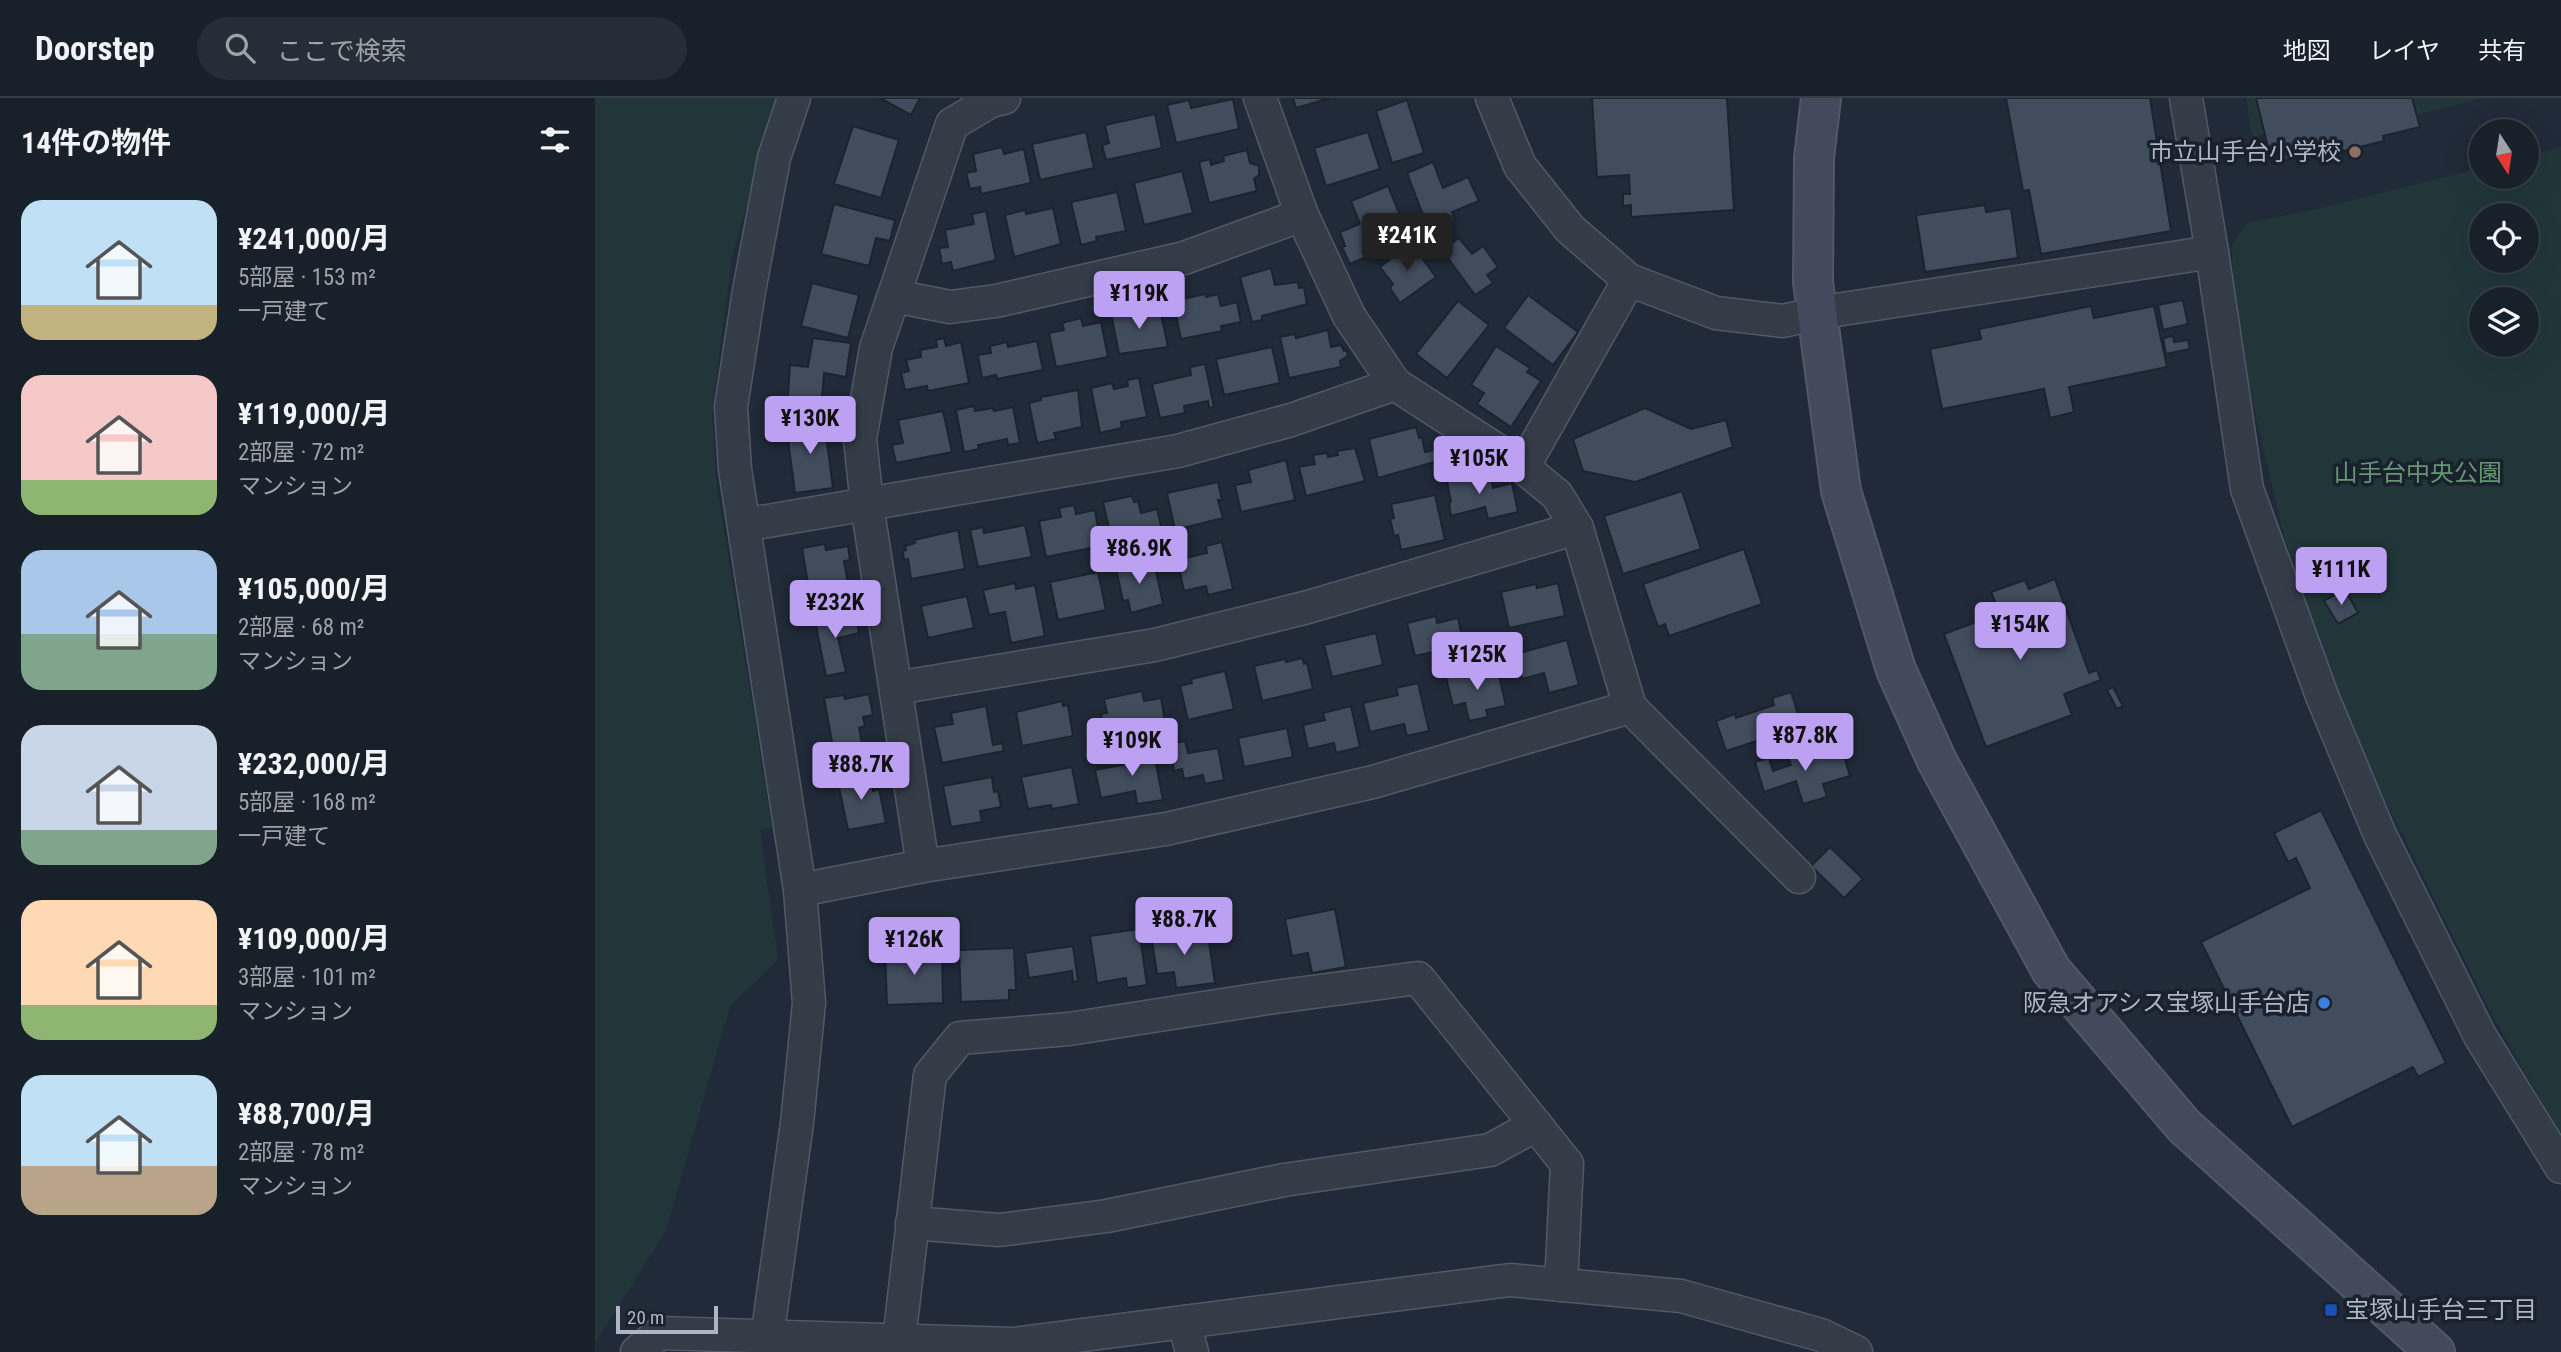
<!DOCTYPE html>
<html lang="ja">
<head>
<meta charset="utf-8">
<style>
	:root { --surface:#18202a; --page:#252d36; --text:#f1f3f6; --muted:#9fa3a8; --line:#363e47; --accent:#bca0f2 }
	body { margin:0; font-family:"Roboto Condensed","Noto Sans JP",sans-serif; background:var(--page); color:var(--text); height:100vh; display:flex; flex-direction:column; font-size:26px; white-space:nowrap }
	* { box-sizing:border-box; margin:0 }
	p { font-size:23px; color:var(--muted) }
	.icon { flex:none; width:38px; height:38px; fill:none; stroke:currentColor; stroke-width:2; stroke-linecap:round; stroke-linejoin:round }
	.map { position:relative; flex:1; overflow:hidden }
	.drawer { display:flex; flex-direction:column; background:var(--surface); width:595px }
	.drawer>* { flex:none }
	.needle { width:46px; rotate:168deg }
	.controls { position:absolute; left:1874px; top:21px; display:grid; gap:14px }
	.controls a { display:grid; place-items:center; width:70px; height:70px; border-radius:50%; background:var(--surface); box-shadow:0 7px 28px #0002,0 0 0 2px var(--line); font-size:35px }
	.scale { position:absolute; left:21px; bottom:18px; width:102px; box-sizing:border-box; padding-left:7px; border:4px solid #aeb6c5; border-top:0; font-size:19px; line-height:24px; white-space:nowrap; color:#aeb6c5; -webkit-text-stroke:5px #19212d; paint-order:stroke }
	.price { position:absolute; translate:-50% -60px; padding:0 16px; border-radius:7px; background:var(--accent); color:#111; font-size:23px; line-height:46px; filter:drop-shadow(0 2px 4px #0008) }
	.price::after { content:''; position:absolute; left:50%; top:42px; width:21px; height:16px; margin-left:-10px; background:inherit; clip-path:polygon(0 0,100% 0,50% 100%) }
	.price.selected { background:#222; color:#fff }
	ul { padding:0; list-style:none }
	li { display:flex; align-items:center; gap:21px; height:175px; padding:0 21px }
	li span { display:grid; place-items:center; flex:none; width:196px; height:140px; border-radius:21px; color:#555 }
	li>.icon { margin-inline-start:auto }
	span .icon { width:84px; height:84px; fill:#fffc; stroke-width:1 }
	li b { font-size:30px }
	h2 { display:flex; justify-content:space-between; align-items:center; height:84px; padding:0 21px; font-size:30px }
	header { display:flex; align-items:center; gap:42px; box-sizing:border-box; height:98px; padding:0 35px; background:var(--surface); border-bottom:2px solid var(--line) }
	header strong { font-size:33px }
	nav { display:flex; gap:38px; margin-inline-start:auto; font-size:24px }
	.search { width:490px; height:63px; background:var(--page); display:flex; align-items:center; gap:18px; box-sizing:border-box; padding:0 24px; border-radius:38px; color:var(--muted); font-size:26px }
	main { display:flex; flex:1; min-height:0 }
	.map>svg:first-child { display:block }
</style>
</head>
<body>
<header>
<strong>Doorstep</strong>
<div class="search"><svg class="icon" aria-label="search" viewBox="0 0 24 24"><circle cx="10" cy="10" r="6"/><path d="M15 15l6 6"/></svg>ここで検索</div>
<nav><a>地図</a><a>レイヤ</a><a>共有</a></nav>
</header>
<main>
<section class="drawer">
<h2>14件の物件<svg class="icon" aria-label="filters" viewBox="0 0 24 24"><path d="M4 7h16M4 17h16"/><circle cx="9" cy="7" r="2"/><circle cx="15" cy="17" r="2"/></svg></h2>
<ul>
<li><span style="background:linear-gradient(#bfe0f5 75%,#c2b280 0)"><svg class="icon" aria-label="home" viewBox="0 0 24 24"><path d="M3 11l9-7 9 7M6 9v11h12V9"/></svg></span><div><b>¥241,000/月</b><p>5部屋 · 153 m²</p><p>一戸建て</p></div></li>
<li><span style="background:linear-gradient(#f6c9c9 75%,#8fb573 0)"><svg class="icon" aria-label="home" viewBox="0 0 24 24"><path d="M3 11l9-7 9 7M6 9v11h12V9"/></svg></span><div><b>¥119,000/月</b><p>2部屋 · 72 m²</p><p>マンション</p></div></li>
<li><span style="background:linear-gradient(#a9c7e8 60%,#7fa58c 0)"><svg class="icon" aria-label="home" viewBox="0 0 24 24"><path d="M3 11l9-7 9 7M6 9v11h12V9"/></svg></span><div><b>¥105,000/月</b><p>2部屋 · 68 m²</p><p>マンション</p></div></li>
<li><span style="background:linear-gradient(#c9d6e8 75%,#7fa58c 0)"><svg class="icon" aria-label="home" viewBox="0 0 24 24"><path d="M3 11l9-7 9 7M6 9v11h12V9"/></svg></span><div><b>¥232,000/月</b><p>5部屋 · 168 m²</p><p>一戸建て</p></div></li>
<li><span style="background:linear-gradient(#ffd9b3 75%,#8fb573 0)"><svg class="icon" aria-label="home" viewBox="0 0 24 24"><path d="M3 11l9-7 9 7M6 9v11h12V9"/></svg></span><div><b>¥109,000/月</b><p>3部屋 · 101 m²</p><p>マンション</p></div></li>
<li><span style="background:linear-gradient(#bfe0f5 65%,#b9a48a 0)"><svg class="icon" aria-label="home" viewBox="0 0 24 24"><path d="M3 11l9-7 9 7M6 9v11h12V9"/></svg></span><div><b>¥88,700/月</b><p>2部屋 · 78 m²</p><p>マンション</p></div></li>
</ul>
</section>
<div class="map">
<svg width="1966" height="1254" viewBox="0 0 1966 1254">
	<rect width="100%" height="100%" fill="#202a38"/>
	<!-- green -->
	<g fill="#223639" fill-rule="evenodd">
		<polygon points="0,0 183,0 176,16 137,160 117,313 122,390 177,729 165,732 183,862 135,908 71,1133 0,1245"/>
		<polygon points="1651,0 1887,0 1714,45 1710,26 1657,39"/>
		<path d="M1966,49V1037L1895,913L1758,637L1729,564L1689,438L1653,284L1638,195L1637,146L1652,125L1717,112L1886,70V79H1932V58ZM1886,117H1932V163H1886ZM1886,201H1932V247H1886Z"/>
	</g>
	<!-- building -->
	<g fill="#414c5d" stroke="#1b232f" stroke-width="2">
		<polygon points="285,0 325,0 316,17"/>
		<polygon points="698,0 735,0 701,10"/>
		<polygon points="997,0 1132,0 1139,112 1036,119 1036,107 1028,108 1028,96 1035,96 1034,77 1002,79"/>
		<polygon points="1411,0 1555,0 1576,133 1446,156 1434,92 1428,93"/>
		<polygon points="1661,0 1817,0 1825,29 1788,38 1789,43 1705,64 1704,59 1677,66"/>
		<polygon points="638,1 644,31 581,45 572,7 594,2 596,10"/>
		<polygon points="812,2 829,55 797,65 781,13"/>
		<polygon points="560,16 567,50 511,62 507,47 514,45 510,27"/>
		<polygon points="258,28 304,42 286,100 239,86"/>
		<polygon points="491,34 499,70 445,82 437,46"/>
		<polygon points="773,34 785,71 731,88 719,50"/>
		<polygon points="407,49 409,56 429,51 436,85 386,96 385,89 375,91 371,75 381,73 378,56"/>
		<polygon points="652,52 655,65 664,68 664,77 659,81 662,93 614,105 604,64 615,61 616,67 629,63 628,58"/>
		<polygon points="838,64 848,90 873,79 884,103 857,114 860,123 834,133 812,75"/>
		<polygon points="587,73 598,115 549,127 539,85"/>
		<polygon points="793,88 807,122 813,119 821,137 755,166 747,149 750,148 745,134 765,126 756,103"/>
		<polygon points="522,94 531,133 501,139 502,143 486,147 476,104"/>
		<polygon points="239,106 300,122 295,143 281,140 274,168 226,156"/>
		<polygon points="1390,107 1391,114 1416,110 1423,160 1330,174 1321,117"/>
		<polygon points="458,110 466,146 419,159 410,117 430,112 431,116"/>
		<polygon points="391,113 401,162 358,173 356,164 347,166 344,150 353,149 350,132 379,126 377,116"/>
		<polygon points="864,140 877,156 888,148 903,169 892,177 898,185 880,197 847,152"/>
		<polygon points="816,145 841,179 805,205 795,190 798,186 785,169"/>
		<polygon points="676,170 680,187 703,184 704,190 709,189 712,206 667,218 667,222 657,224 645,179"/>
		<polygon points="217,185 264,197 253,240 206,228"/>
		<polygon points="610,196 611,199 623,196 626,208 642,204 646,224 626,228 627,233 586,241 578,203"/>
		<polygon points="933,197 983,234 958,267 909,230"/>
		<polygon points="1588,202 1593,226 1568,232 1563,207"/>
		<polygon points="863,203 894,227 852,280 821,256"/>
		<polygon points="1496,208 1499,220 1559,208 1572,269 1474,289 1479,314 1455,320 1449,291 1347,311 1335,251 1386,241 1384,231"/>
		<polygon points="542,209 544,216 565,211 573,249 524,256 516,215"/>
		<polygon points="486,220 488,228 506,224 513,259 461,269 454,235 469,232 467,225"/>
		<polygon points="733,232 736,249 746,247 749,253 752,252 753,258 745,263 746,269 694,280 685,239 700,236 701,240"/>
		<polygon points="1578,238 1579,244 1593,242 1595,251 1571,256 1568,240"/>
		<polygon points="218,240 256,245 251,279 229,275 226,313 192,311 195,267 213,269"/>
		<polygon points="349,240 351,248 366,244 374,285 333,293 332,288 310,292 306,275 314,273 311,262 326,259 325,252 342,249 341,242"/>
		<polygon points="442,243 448,272 402,281 401,277 387,280 383,257 396,255 395,248 412,244 413,249"/>
		<polygon points="901,248 935,270 932,274 946,283 916,329 882,306 889,295 876,287"/>
		<polygon points="677,249 685,285 629,297 621,261"/>
		<polygon points="610,266 619,309 614,310 613,303 589,308 590,315 565,320 557,286 596,277 595,269"/>
		<polygon points="544,280 552,319 526,324 527,330 505,335 496,290 517,285 519,291 533,288 532,282"/>
		<polygon points="483,292 487,329 459,335 461,341 442,345 434,305 446,302 446,299"/>
		<polygon points="379,308 380,313 398,310 399,313 418,309 425,345 413,347 412,341 383,347 384,351 369,354 361,312"/>
		<polygon points="1050,310 1096,331 1131,322 1138,349 1040,384 988,373 978,341"/>
		<polygon points="348,313 357,354 301,365 297,347 308,345 303,322"/>
		<polygon points="229,321 238,390 200,395 191,327"/>
		<polygon points="821,329 824,340 827,339 830,354 848,350 850,361 783,380 774,341"/>
		<polygon points="760,350 770,383 711,398 704,369 720,366 718,357 732,355 733,359 743,357 742,353"/>
		<polygon points="691,362 700,402 646,414 640,387 656,384 653,372"/>
		<polygon points="867,370 869,383 895,377 898,390 917,385 923,414 893,421 890,409 856,418 854,405 856,404 850,374"/>
		<polygon points="623,384 627,402 623,402 628,420 580,432 572,395"/>
		<polygon points="1087,393 1106,451 1028,476 1009,418"/>
		<polygon points="840,397 850,442 806,452 803,437 799,438 795,421 799,420 796,406"/>
		<polygon points="537,398 539,404 543,403 546,415 562,411 568,436 518,447 508,404"/>
		<polygon points="479,407 481,416 500,412 506,448 451,459 444,423 466,419 464,410"/>
		<polygon points="430,427 437,459 383,469 375,432 388,429 389,435"/>
		<polygon points="363,432 370,471 316,481 313,461 309,462 308,453 311,452 310,448 320,445 319,442"/>
		<polygon points="627,444 638,491 613,497 611,488 589,493 582,462 612,455 611,448"/>
		<polygon points="230,446 231,452 253,448 255,462 249,463 254,491 215,498 207,450"/>
		<polygon points="1149,451 1167,506 1074,538 1070,526 1063,529 1048,486"/>
		<polygon points="542,462 545,472 560,468 568,506 536,515 533,502 528,503 520,466"/>
		<polygon points="503,474 511,512 463,522 455,484"/>
		<polygon points="1460,481 1494,575 1502,572 1506,582 1469,596 1477,617 1391,649 1349,536 1405,515 1396,494 1430,482 1434,491"/>
		<polygon points="420,485 421,491 440,487 450,538 416,545 410,514 394,517 388,492"/>
		<polygon points="963,485 970,518 914,530 906,494 941,486 942,490"/>
		<polygon points="1750,491 1763,515 1743,526 1729,503"/>
		<polygon points="372,498 379,530 333,540 326,508"/>
		<polygon points="260,514 264,535 243,540 251,574 231,578 220,523"/>
		<polygon points="841,518 842,525 863,520 869,547 820,558 812,525"/>
		<polygon points="781,535 788,567 737,579 729,547"/>
		<polygon points="972,542 984,587 954,595 949,575 927,581 921,556"/>
		<polygon points="707,560 709,566 712,565 718,591 667,603 659,568 690,561 691,564"/>
		<polygon points="902,569 911,608 891,612 893,619 874,623 870,605 858,608 851,580"/>
		<polygon points="630,573 639,611 593,622 585,588 597,585 596,581"/>
		<polygon points="823,585 834,633 812,638 809,626 775,634 768,605 803,597 801,590"/>
		<polygon points="1518,589 1528,608 1522,611 1512,592"/>
		<polygon points="547,593 549,603 566,600 570,623 509,635 506,616 512,615 509,601"/>
		<polygon points="1196,594 1207,628 1131,653 1121,623 1140,616 1141,620 1179,607 1177,600"/>
		<polygon points="274,596 278,617 268,619 270,628 264,630 268,650 239,655 229,600 249,597 250,601"/>
		<polygon points="467,603 468,608 473,607 478,638 427,648 421,614"/>
		<polygon points="391,608 398,647 407,645 409,653 347,665 339,629 358,626 356,615"/>
		<polygon points="756,608 765,649 741,655 739,645 713,651 708,627 730,622 728,615"/>
		<polygon points="692,630 698,659 649,669 643,640"/>
		<polygon points="590,643 593,655 623,650 629,682 610,686 608,677 589,681 587,671 579,673 574,646"/>
		<polygon points="1214,649 1217,660 1247,651 1255,678 1228,686 1232,699 1208,706 1201,683 1169,694 1160,664 1174,660 1178,673 1196,667 1192,656"/>
		<polygon points="558,650 568,702 542,706 540,693 506,700 500,672 532,666 530,655"/>
		<polygon points="477,669 484,706 457,711 456,707 433,711 426,679"/>
		<polygon points="261,676 262,681 275,678 278,693 284,691 291,725 253,732 242,680"/>
		<polygon points="397,679 399,694 403,693 406,709 385,713 387,724 356,729 348,688"/>
		<polygon points="1726,712 1851,965 1823,979 1818,969 1697,1029 1606,844 1715,790 1701,760 1693,764 1679,735"/>
		<polygon points="1235,749 1268,781 1249,800 1216,768"/>
		<polygon points="740,811 751,869 717,875 713,855 697,858 690,821"/>
		<polygon points="600,830 601,839 613,837 620,885 581,890 579,874 562,876 556,836"/>
		<polygon points="544,831 552,887 532,890 531,880 502,885 495,838"/>
		<polygon points="478,848 483,883 478,884 477,873 434,880 430,855"/>
		<polygon points="419,850 421,892 414,892 414,902 366,904 364,852"/>
		<polygon points="347,851 348,905 292,907 290,853"/>
	</g>
	<g fill="none" stroke-linecap="round" stroke-linejoin="round">
		<defs>
			<g id="street">
				<polyline points="409,0 396,3 357,26 281,250 265,341 272,407 328,768 571,731 778,684 1035,609 982,430 962,397 928,369 800,286 754,218 707,117 665,0"/>
				<polyline points="897,0 925,68 975,131 1034,182 1121,215 1188,223 1222,215 1617,154"/>
				<polyline points="1591,0 1617,154 1652,391 1727,598 1785,737 1885,938 1966,1069"/>
				<polyline points="299,198 355,209 401,203 589,160 707,117"/>
				<polyline points="928,369 1034,182"/>
				<polyline points="149,427 583,353 696,322 800,286"/>
				<polyline points="301,590 560,547 713,509 982,430"/>
				<polyline points="1035,609 1204,779"/>
				<polyline points="205,792 328,768"/>
				<polyline points="317,1125 404,1132 512,1118 689,1082 895,1052 941,1027"/>
				<polyline points="589,1224 597,1254"/>
				<polyline points="304,1242 335,977 365,940 474,931 673,900 823,880 972,1066 966,1187"/>
				<polyline points="42,1254 65,1235 419,1246 915,1182 1086,1198 1226,1237 1261,1254"/>
				<polyline points="170,1254 202,1025 214,905 205,792 140,371 136,309 154,193 179,60 199,0"/>
			</g>
			<polyline id="secondary" points="1226,0 1219,60 1218,184 1246,393 1301,572 1342,663 1456,872 1589,1028 1840,1254"/>
		</defs>
		<!-- street casing -->
		<use href="#street" stroke="#515966" stroke-width="35"/>
		<!-- secondary casing -->
		<use href="#secondary" stroke="#515966" stroke-width="42"/>
		<!-- street -->
		<use href="#street" stroke="#343c48" stroke-width="32"/>
		<!-- secondary -->
		<use href="#secondary" stroke="#424a5b" stroke-width="38"/>
	</g>
	<!-- markers -->
	<circle fill="#8d6e63" stroke="#19212d" stroke-width="2.5" cx="1760" cy="54" r="7"/>
	<circle fill="#3f7fe0" stroke="#19212d" stroke-width="2.5" cx="1729" cy="905" r="7"/>
	<rect fill="#1a4fb4" stroke="#19212d" stroke-width="2.5" x="1729" y="1205" width="14" height="14" rx="3.5"/>
	<g text-anchor="middle" stroke-width="7" stroke-linejoin="round" paint-order="stroke">
		<!-- poi labels -->
		<g font-size="24" fill="#aeb6c5" stroke="#19212d" text-anchor="end">
			<text x="1746" y="62">市立山手台小学校</text>
			<text x="1715" y="913">阪急オアシス宝塚山手台店</text>
			<text x="1750" y="1220" text-anchor="start">宝塚山手台三丁目</text>
		</g>
		<!-- park labels -->
		<g font-size="24" fill="#669572" stroke="#19212d">
			<text x="1823" y="383">山手台中央公園</text>
		</g>
	</g>
</svg>
<div class="controls">
<a><svg class="needle" viewBox="-14 -14 28 28"><path d="M0-13l5 13h-10z" fill="#e53935"/><path d="M0 13l5-13h-10z" fill="#9fa3a8"/></svg></a>
<a><svg class="icon" aria-label="locate" viewBox="0 0 24 24"><circle cx="12" cy="12" r="6"/><path d="M12 2v4M12 18v4M2 12h4M18 12h4"/></svg></a>
<a><svg class="icon" aria-label="layers" viewBox="0 0 24 24"><path d="M12 4l9 5-9 5-9-5zM3 14l9 5 9-5"/></svg></a>
</div>
<div class="scale">20 m</div>
<b class="price selected" style="left:812px;top:175px">¥241K</b>
<b class="price" style="left:544px;top:233px">¥119K</b>
<b class="price" style="left:215px;top:358px">¥130K</b>
<b class="price" style="left:884px;top:398px">¥105K</b>
<b class="price" style="left:544px;top:488px">¥86.9K</b>
<b class="price" style="left:1746px;top:509px">¥111K</b>
<b class="price" style="left:240px;top:542px">¥232K</b>
<b class="price" style="left:1425px;top:564px">¥154K</b>
<b class="price" style="left:882px;top:594px">¥125K</b>
<b class="price" style="left:1210px;top:675px">¥87.8K</b>
<b class="price" style="left:537px;top:680px">¥109K</b>
<b class="price" style="left:266px;top:704px">¥88.7K</b>
<b class="price" style="left:589px;top:859px">¥88.7K</b>
<b class="price" style="left:319px;top:879px">¥126K</b>
</div>
</main>
</body>
</html>
